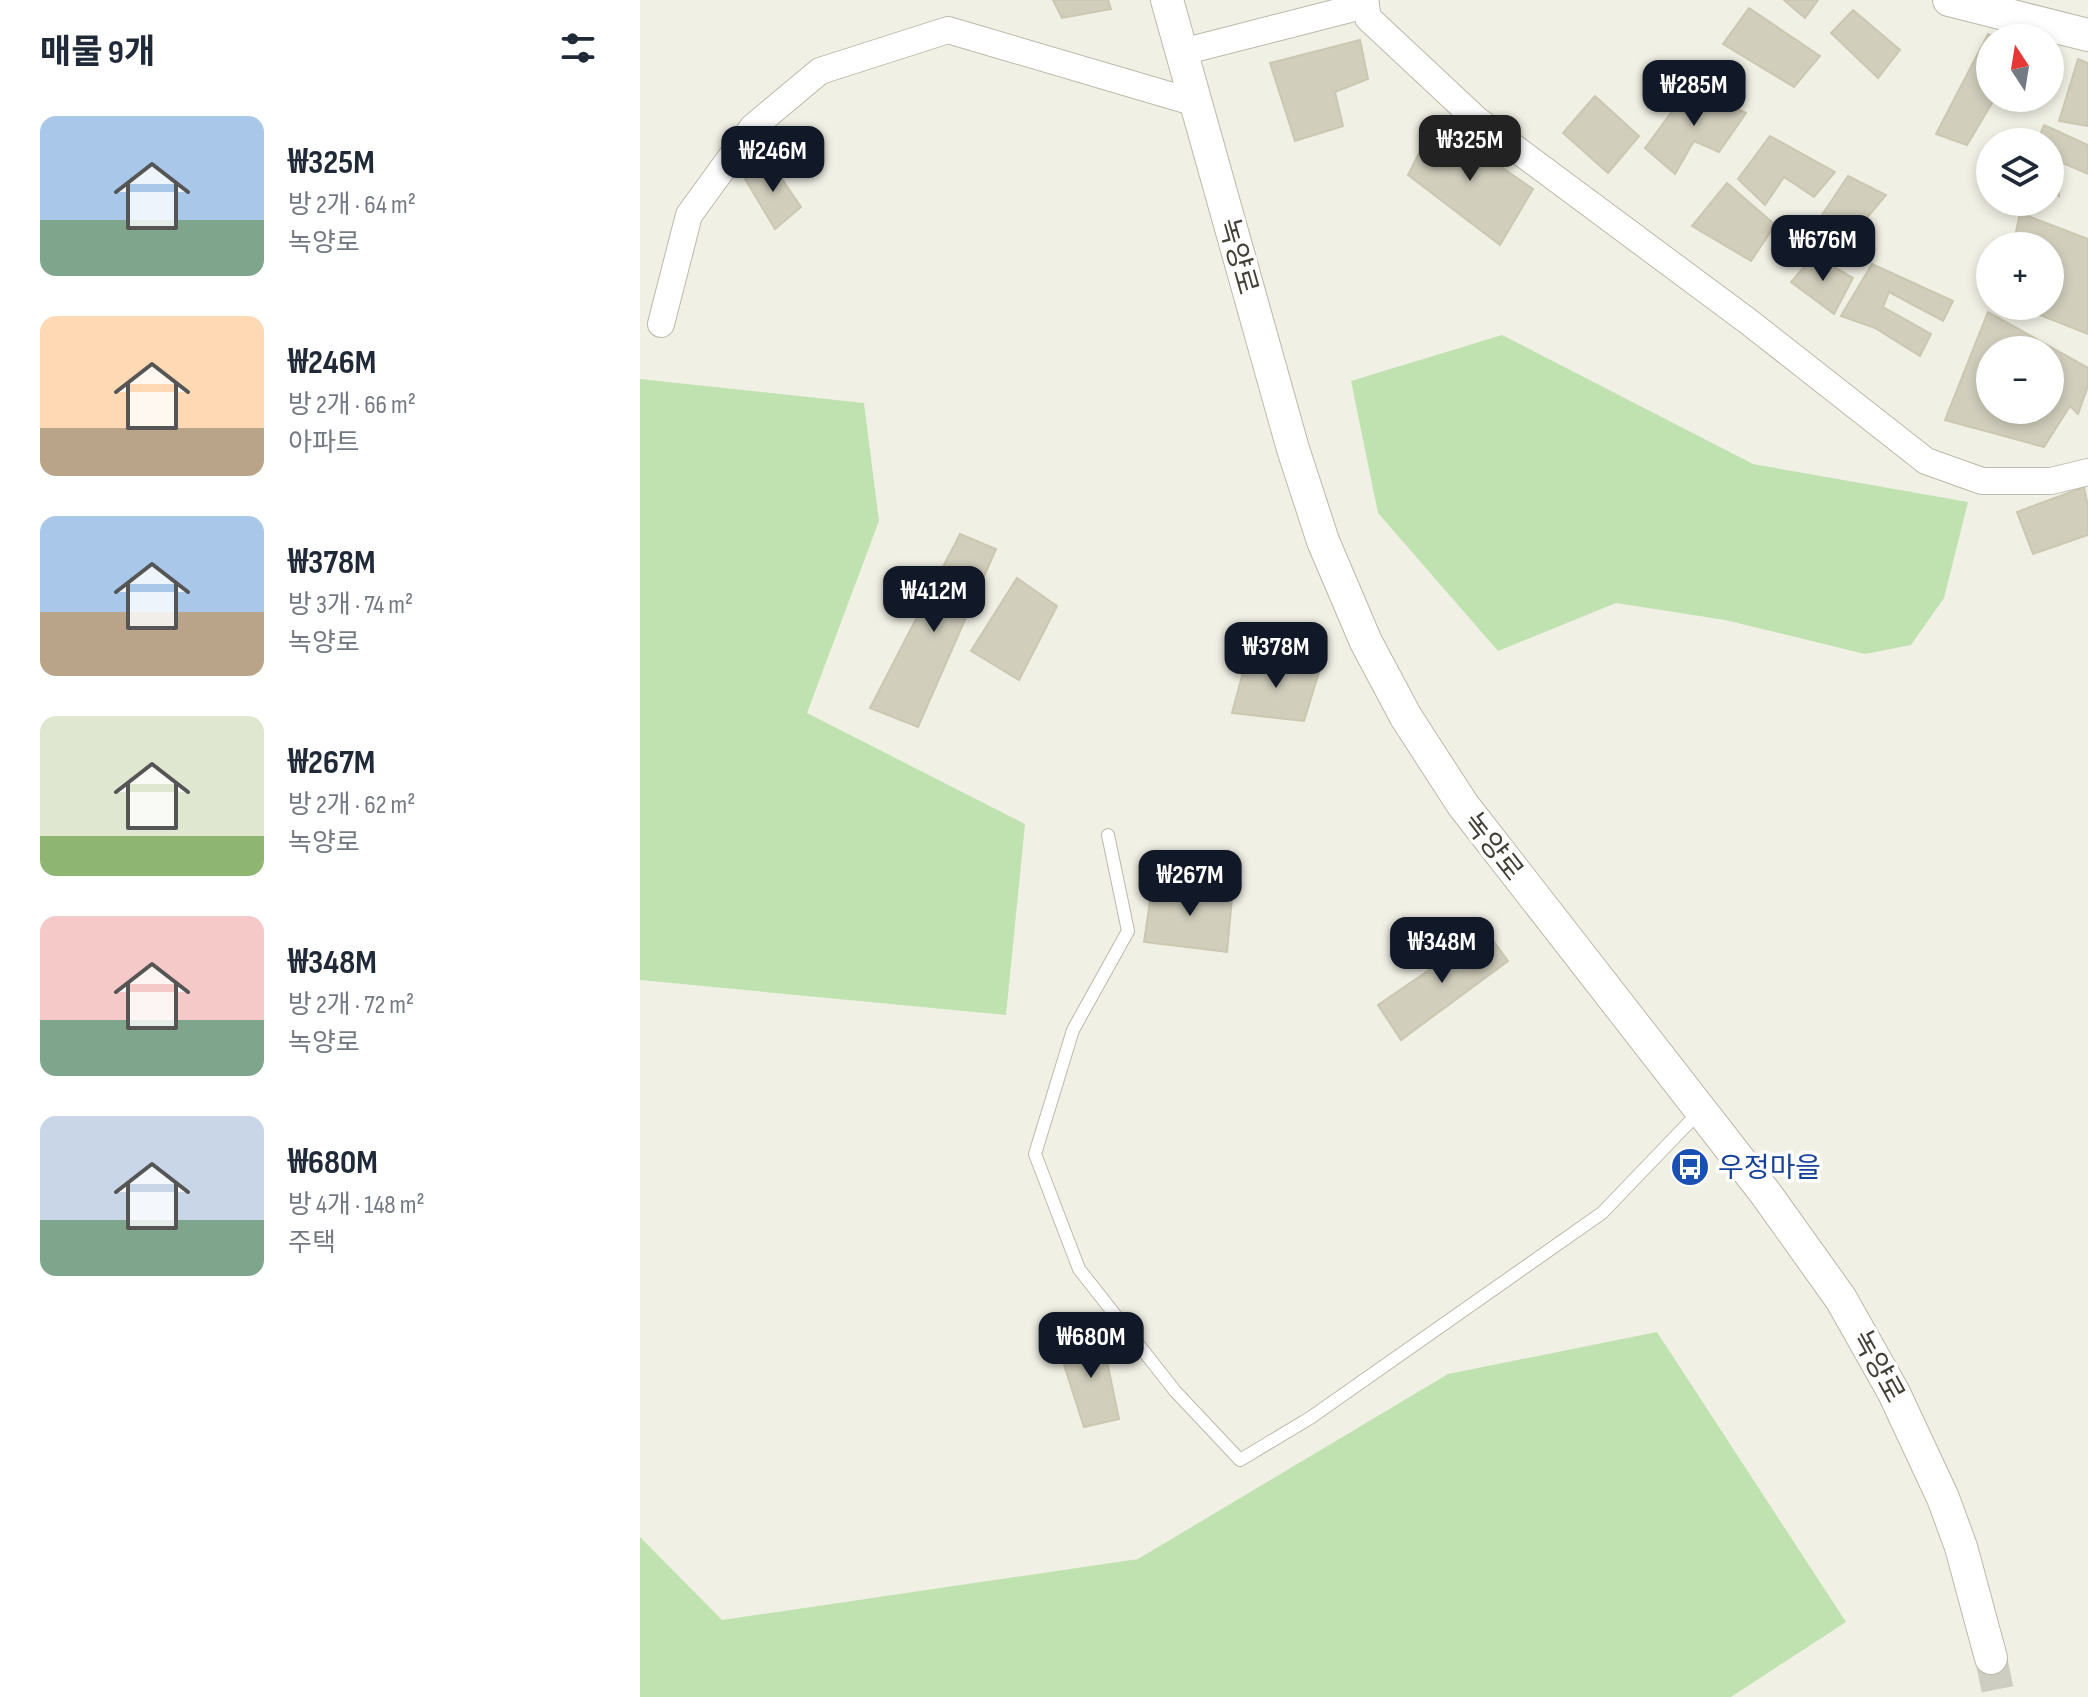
<!DOCTYPE html>
<html lang="ko">
<head>
<meta charset="utf-8">
<style>
	:root { --surface:#fff; --page:#f6f6f7; --text:#1f2937; --muted:#747a83; --accent:#111827 }
	body { margin:0; font-family:"Sofia Sans Condensed","Noto Sans KR",sans-serif; background:var(--page); color:var(--text); height:100vh; display:flex; flex-direction:column; font-size:30px; white-space:nowrap }
	* { box-sizing:border-box; margin:0 }
	p { font-size:26px; color:var(--muted) }
	.icon { flex:none; width:44px; height:44px; fill:none; stroke:currentColor; stroke-width:2; stroke-linecap:round; stroke-linejoin:round }
	.map { position:relative; flex:1; overflow:hidden }
	.details { display:flex; flex-direction:column; background:var(--surface); width:640px }
	.details>* { flex:none }
	.needle { width:52px; rotate:348deg }
	.fabs { position:absolute; left:1336px; top:24px; display:grid; gap:16px }
	.fabs a { display:grid; place-items:center; width:88px; height:88px; border-radius:50%; background:var(--surface); box-shadow:0 4px 12px #0003; font-size:40px }
	.price { position:absolute; translate:-50% -68px; padding:0 18px; border-radius:16px; background:var(--accent); color:#fff; font-size:26px; line-height:52px; filter:drop-shadow(0 2px 4px #0008) }
	.price::after { content:''; position:absolute; left:50%; top:48px; width:24px; height:18px; margin-left:-12px; background:inherit; clip-path:polygon(0 0,100% 0,50% 100%) }
	.price.on { background:#222; color:#fff }
	ul { padding:0; list-style:none }
	li { display:flex; align-items:center; gap:24px; height:200px; padding:0 40px }
	li span { display:grid; place-items:center; flex:none; width:224px; height:160px; border-radius:16px; color:#555 }
	li>.icon { margin-inline-start:auto }
	span .icon { width:96px; height:96px; fill:#fffc; stroke-width:1 }
	li b { font-size:34px }
	h2 { display:flex; justify-content:space-between; align-items:center; height:96px; padding:0 40px; font-size:34px }
	main { display:flex; flex:1; min-height:0 }
	.map>svg:first-child { display:block }
</style>
</head>
<body>
<main>
<section class="details">
<h2>매물 9개<svg class="icon" aria-label="filters" viewBox="0 0 24 24"><path d="M4 7h16M4 17h16"/><circle cx="9" cy="7" r="2"/><circle cx="15" cy="17" r="2"/></svg></h2>
<ul>
<li><span style="background:linear-gradient(#a9c7e8 65%,#7fa58c 0)"><svg class="icon" aria-label="home" viewBox="0 0 24 24"><path d="M3 11l9-7 9 7M6 9v11h12V9"/></svg></span><div><b>₩325M</b><p>방 2개 · 64 m²</p><p>녹양로</p></div></li>
<li><span style="background:linear-gradient(#ffd9b3 70%,#b9a48a 0)"><svg class="icon" aria-label="home" viewBox="0 0 24 24"><path d="M3 11l9-7 9 7M6 9v11h12V9"/></svg></span><div><b>₩246M</b><p>방 2개 · 66 m²</p><p>아파트</p></div></li>
<li><span style="background:linear-gradient(#a9c7e8 60%,#b9a48a 0)"><svg class="icon" aria-label="home" viewBox="0 0 24 24"><path d="M3 11l9-7 9 7M6 9v11h12V9"/></svg></span><div><b>₩378M</b><p>방 3개 · 74 m²</p><p>녹양로</p></div></li>
<li><span style="background:linear-gradient(#dfe7d0 75%,#8fb573 0)"><svg class="icon" aria-label="home" viewBox="0 0 24 24"><path d="M3 11l9-7 9 7M6 9v11h12V9"/></svg></span><div><b>₩267M</b><p>방 2개 · 62 m²</p><p>녹양로</p></div></li>
<li><span style="background:linear-gradient(#f6c9c9 65%,#7fa58c 0)"><svg class="icon" aria-label="home" viewBox="0 0 24 24"><path d="M3 11l9-7 9 7M6 9v11h12V9"/></svg></span><div><b>₩348M</b><p>방 2개 · 72 m²</p><p>녹양로</p></div></li>
<li><span style="background:linear-gradient(#c9d6e8 65%,#7fa58c 0)"><svg class="icon" aria-label="home" viewBox="0 0 24 24"><path d="M3 11l9-7 9 7M6 9v11h12V9"/></svg></span><div><b>₩680M</b><p>방 4개 · 148 m²</p><p>주택</p></div></li>
</ul>
</section>
<div class="map">
<svg width="1448" height="1697" viewBox="0 0 1448 1697">
	<rect width="100%" height="100%" fill="#f1f0e5"/>
	<!-- green -->
	<g fill="#c0e2b1">
		<polygon points="862,335 1113,464 1328,502 1304,598 1271,645 1225,654 1085,620 976,603 858,651 738,513 711,381"/>
		<polygon points="0,379 224,403 239,521 167,713 385,824 366,1015 0,980"/>
		<polygon points="1017,1332 1206,1622 1091,1697 0,1697 0,1537 82,1620 498,1559 808,1374"/>
	</g>
	<!-- building -->
	<g fill="#d1cebc" stroke="#cbc7b0" stroke-width="2" fill-rule="evenodd">
		<polygon points="413,0 468,0 471,9 422,18"/>
		<polygon points="1144,0 1178,0 1165,18"/>
		<polygon points="1109,8 1180,56 1154,87 1083,44"/>
		<polygon points="1213,10 1260,50 1238,78 1191,33"/>
		<polygon points="1348,34 1356,38 1350,38 1350,98 1355,98 1327,145 1296,134"/>
		<polygon points="720,40 728,79 695,92 703,126 655,141 630,63"/>
		<polygon points="1438,59 1448,63 1448,126 1419,121"/>
		<polygon points="1050,87 1106,113 1079,152 1054,141 1035,174 1005,148"/>
		<polygon points="955,96 999,136 968,173 923,133"/>
		<polygon points="795,121 893,189 860,245 768,175"/>
		<polygon points="1404,125 1448,145 1448,174 1416,160 1419,196 1410,192 1410,142 1397,142"/>
		<polygon points="1130,136 1195,172 1174,197 1144,177 1125,205 1098,179"/>
		<polygon points="129,160 161,207 135,229 105,179"/>
		<polygon points="1208,176 1246,195 1195,256 1168,236"/>
		<polygon points="1087,183 1135,225 1111,261 1052,226"/>
		<polygon points="1380,213 1448,239 1448,334 1377,306 1410,306 1410,246 1373,246"/>
		<polygon points="1174,255 1213,278 1194,314 1151,282"/>
		<polygon points="1232,264 1313,301 1303,321 1249,292 1243,307 1291,334 1280,356 1235,328 1201,316"/>
		<path d="M1348,312L1448,368V386L1438,414L1430,406L1404,447L1305,420ZM1350,350H1410V410H1350Z"/>
		<polygon points="1444,487 1448,506 1448,535 1393,554 1377,512"/>
		<polygon points="320,534 356,549 278,727 230,708"/>
		<polygon points="377,578 417,606 379,680 331,651"/>
		<polygon points="606,661 681,666 664,721 592,713"/>
		<polygon points="593,887 587,952 504,942 512,888"/>
		<polygon points="846,931 868,961 761,1040 738,1005"/>
		<polygon points="461,1333 479,1419 444,1427 419,1349"/>
	</g>
	<g fill="none" stroke-linecap="round" stroke-linejoin="round">
		<!-- tertiary-tunnel -->
		<polyline stroke="#cecdc2" stroke-width="32" stroke-dasharray="32 16" stroke-linecap="butt" points="1351,1658 1359,1697"/>
		<defs>
			<polyline id="service" points="468,835 488,931 433,1030 395,1154 439,1269 535,1391 600,1460 670,1418 962,1213 1060,1111"/>
			<g id="minor">
				<polyline points="725,0 728,18 837,120 1109,322 1286,461 1342,481 1411,481 1448,472"/>
				<polyline points="542,52 726,5"/>
				<polyline points="21,324 49,215 113,127 180,71 308,30 556,103"/>
			</g>
			<g id="tertiary">
				<polyline points="527,0 653,449 683,541 726,642 766,717 823,805 1126,1194 1201,1299 1254,1393 1303,1498 1321,1547 1351,1658"/>
				<polyline points="1309,0 1448,35"/>
			</g>
		</defs>
		<!-- service casing -->
		<use href="#service" stroke="#bbb9a9" stroke-width="14"/>
		<!-- minor casing -->
		<use href="#minor" stroke="#bbb9a9" stroke-width="28"/>
		<!-- tertiary casing -->
		<use href="#tertiary" stroke="#bbb9a9" stroke-width="34"/>
		<!-- service -->
		<use href="#service" stroke="#fff" stroke-width="12"/>
		<!-- minor -->
		<use href="#minor" stroke="#fff" stroke-width="26"/>
		<!-- tertiary -->
		<use href="#tertiary" stroke="#fff" stroke-width="32"/>
	</g>
	<!-- icons -->
	<defs>
		<symbol id="bus-disc" viewBox="-11 -11 22 22"><circle r="9.5" fill="#1a4fb4" stroke="#fff"/><path d="M-5-6H5V4H4V6H2V4H-2V6H-4V4H-5ZM-3.5-4V0h7V-4ZM-3.5 1.2v1.5H-2V1.2ZM2 1.2v1.5H3.5V1.2Z" fill="#fff"/></symbol>
	</defs>
	<g fill-rule="evenodd">
		<use href="#bus-disc" x="1028" y="1145" width="44" height="44"/>
	</g>
	<g text-anchor="middle" stroke-width="7" stroke-linejoin="round" paint-order="stroke">
		<!-- street labels -->
		<g font-size="28" fill="#434035" stroke="#fff">
			<text transform="translate(599 256) rotate(74)" y="10">녹양로</text>
			<text transform="translate(854 846) rotate(52)" y="10">녹양로</text>
			<text transform="translate(1239 1366) rotate(61)" y="10">녹양로</text>
		</g>
		<!-- transit labels -->
		<g font-size="28" fill="#164399" stroke="#fff" text-anchor="start">
			<text x="1078" y="1177">우정마을</text>
		</g>
	</g>
</svg>
<div class="fabs">
<a><svg class="needle" viewBox="-14 -14 28 28"><path d="M0-13l5 13h-10z" fill="#e53935"/><path d="M0 13l5-13h-10z" fill="#747a83"/></svg></a>
<a><svg class="icon" aria-label="layers" viewBox="0 0 24 24"><path d="M12 4l9 5-9 5-9-5zM3 14l9 5 9-5"/></svg></a>
<a>+</a>
<a>−</a>
</div>
<b class="price" style="left:1054px;top:128px">₩285M</b>
<b class="price on" style="left:830px;top:183px">₩325M</b>
<b class="price" style="left:133px;top:194px">₩246M</b>
<b class="price" style="left:1183px;top:283px">₩676M</b>
<b class="price" style="left:294px;top:634px">₩412M</b>
<b class="price" style="left:636px;top:690px">₩378M</b>
<b class="price" style="left:550px;top:918px">₩267M</b>
<b class="price" style="left:802px;top:985px">₩348M</b>
<b class="price" style="left:451px;top:1380px">₩680M</b>
</div>
</main>
</body>
</html>
